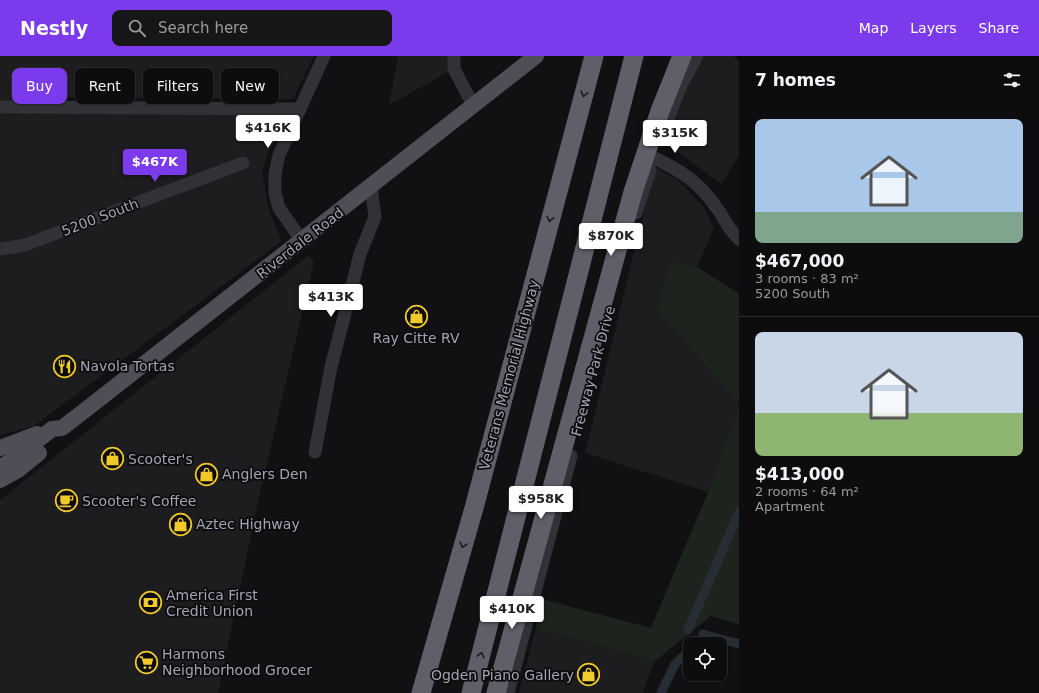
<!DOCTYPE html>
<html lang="en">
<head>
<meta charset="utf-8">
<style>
	:root { --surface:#0d0c0e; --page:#161517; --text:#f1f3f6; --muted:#9a9b9e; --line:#2d2c2e; --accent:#7c3aed }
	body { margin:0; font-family:"DejaVu Sans",sans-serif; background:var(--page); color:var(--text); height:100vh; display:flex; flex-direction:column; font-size:15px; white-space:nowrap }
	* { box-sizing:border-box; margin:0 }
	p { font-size:13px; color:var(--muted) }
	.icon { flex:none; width:22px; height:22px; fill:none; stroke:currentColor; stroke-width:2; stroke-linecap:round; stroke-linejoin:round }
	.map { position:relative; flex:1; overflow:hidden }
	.panel { display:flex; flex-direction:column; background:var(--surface); width:300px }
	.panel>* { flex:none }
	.hud { position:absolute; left:12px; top:12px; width:380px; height:36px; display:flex; gap:8px }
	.buttons { position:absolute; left:683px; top:581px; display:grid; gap:8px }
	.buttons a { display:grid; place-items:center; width:44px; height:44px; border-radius:8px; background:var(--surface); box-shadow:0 1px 3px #0004,0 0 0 1px var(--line); font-size:20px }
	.price { position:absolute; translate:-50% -34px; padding:0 9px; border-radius:4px; background:#fff; color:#222; font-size:13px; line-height:26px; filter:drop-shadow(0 1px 2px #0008) }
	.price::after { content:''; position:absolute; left:50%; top:24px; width:12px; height:9px; margin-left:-6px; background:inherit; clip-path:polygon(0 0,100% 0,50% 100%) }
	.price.active { background:var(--accent); color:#fff }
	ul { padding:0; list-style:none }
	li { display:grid; align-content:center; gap:8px; height:212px; padding:0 16px }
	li+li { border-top:1px solid var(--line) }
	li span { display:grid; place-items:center; height:124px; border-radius:8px; color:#555 }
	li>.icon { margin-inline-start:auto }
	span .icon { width:72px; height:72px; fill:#fffc; stroke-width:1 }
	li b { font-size:17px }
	h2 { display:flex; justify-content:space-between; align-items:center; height:48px; padding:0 16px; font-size:17px }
	.chip { padding:0 14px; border-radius:8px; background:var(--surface); box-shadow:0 1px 3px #0004,0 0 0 1px var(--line); font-size:14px; line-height:36px }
	.chip.active { background:var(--accent); color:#fff }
	header { display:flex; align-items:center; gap:24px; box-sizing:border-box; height:56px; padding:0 20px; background:var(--accent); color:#fff }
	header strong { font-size:19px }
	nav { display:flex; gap:22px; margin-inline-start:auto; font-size:14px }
	.search { width:280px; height:36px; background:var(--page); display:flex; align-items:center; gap:10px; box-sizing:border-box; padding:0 14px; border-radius:8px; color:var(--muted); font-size:15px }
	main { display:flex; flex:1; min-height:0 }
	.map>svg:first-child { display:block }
</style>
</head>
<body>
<header>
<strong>Nestly</strong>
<div class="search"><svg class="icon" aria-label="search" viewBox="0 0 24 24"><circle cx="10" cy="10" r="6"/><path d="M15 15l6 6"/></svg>Search here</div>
<nav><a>Map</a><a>Layers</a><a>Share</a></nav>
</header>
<main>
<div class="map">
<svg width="739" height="637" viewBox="0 0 739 637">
	<rect width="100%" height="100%" fill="#111012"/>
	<!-- built -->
	<g fill="#1d1c1f">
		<polygon points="0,0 314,0 293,43 36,41 36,58 281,57 291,62 268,96 262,115 269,155 282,185 34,370 0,379"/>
		<polygon points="398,0 454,0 454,13 389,49"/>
		<polygon points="705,0 733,0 739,5 739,99 721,128 667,88 683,33"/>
		<polygon points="655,111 679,125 703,150 714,172 697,211 671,206 739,345 739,350 708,436 585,397"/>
		<polygon points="309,199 314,206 258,446 218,637 0,637 0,444"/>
		<polygon points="536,572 655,605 642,637 519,637"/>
	</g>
	<!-- green -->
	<g fill="#1d241e">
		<polygon points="671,205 697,211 739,238 739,345 657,255"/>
		<polygon points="739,350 739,568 711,560 655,605 536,572 542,543 651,572 708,436"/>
	</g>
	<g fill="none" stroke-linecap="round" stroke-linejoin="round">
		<!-- canal -->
		<g stroke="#272d35" stroke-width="9">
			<polyline points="688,574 739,456"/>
			<polyline points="703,578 717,582"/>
			<polyline points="700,588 717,582 739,588"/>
			<polyline points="661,637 675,608 690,594"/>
		</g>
		<!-- minor -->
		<g stroke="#313237" stroke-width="13">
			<polyline points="454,0 454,13 473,49"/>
			<polyline points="0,51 300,53"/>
			<polyline points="668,62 682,27 697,0"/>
			<path d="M654,102C680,114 700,127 716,151C725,162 727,173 739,183"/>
			<polyline points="636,157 650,114"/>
			<polyline points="302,185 279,152 275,137 275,118 279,99 324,0"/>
			<polyline points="0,193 25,189 243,107"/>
			<polyline points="315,396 331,311 351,234 360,198 375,161 371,131"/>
			<polyline points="508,637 571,400"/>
		</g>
		<!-- major -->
		<g stroke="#4e4e56" stroke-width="16">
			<polyline points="0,392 37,378"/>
			<polyline points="0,412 19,399 52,373 62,372 93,348 536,0"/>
			<polyline points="0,424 18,414 39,397"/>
		</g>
		<!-- highway -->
		<g stroke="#5e5f68" stroke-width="19">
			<polyline points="421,637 474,452 594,0"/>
			<polyline points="471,637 634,0"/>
			<polyline points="496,637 633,136 660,55 682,0"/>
		</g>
	</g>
	<!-- one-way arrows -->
	<defs><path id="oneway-chevron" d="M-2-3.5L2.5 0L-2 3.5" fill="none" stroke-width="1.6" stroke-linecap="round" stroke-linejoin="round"/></defs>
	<g stroke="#1c1c1f">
		<use href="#oneway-chevron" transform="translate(584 38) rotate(105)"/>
		<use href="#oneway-chevron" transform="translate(550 163) rotate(105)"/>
		<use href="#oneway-chevron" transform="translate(463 489) rotate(106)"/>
		<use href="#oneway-chevron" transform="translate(481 599) rotate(-75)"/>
	</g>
	<!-- icons -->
	<defs>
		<symbol id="shop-ring" viewBox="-11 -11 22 22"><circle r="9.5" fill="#0c0b0d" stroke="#f0c92a" stroke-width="1.5"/><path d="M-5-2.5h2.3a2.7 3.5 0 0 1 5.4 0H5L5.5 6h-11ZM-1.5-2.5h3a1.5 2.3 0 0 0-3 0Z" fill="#f0c92a"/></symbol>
		<symbol id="restaurant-ring" viewBox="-11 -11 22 22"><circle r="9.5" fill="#0c0b0d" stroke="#f0c92a" stroke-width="1.5"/><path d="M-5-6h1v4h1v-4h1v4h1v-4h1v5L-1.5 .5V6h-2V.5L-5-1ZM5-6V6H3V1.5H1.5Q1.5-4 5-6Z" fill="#f0c92a"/></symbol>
		<symbol id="cafe-ring" viewBox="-11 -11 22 22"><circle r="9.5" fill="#0c0b0d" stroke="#f0c92a" stroke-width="1.5"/><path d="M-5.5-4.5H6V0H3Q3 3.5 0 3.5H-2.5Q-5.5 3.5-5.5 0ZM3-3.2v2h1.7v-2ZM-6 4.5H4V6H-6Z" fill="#f0c92a"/></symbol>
		<symbol id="bank-ring" viewBox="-11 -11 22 22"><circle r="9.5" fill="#0c0b0d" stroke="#f0c92a" stroke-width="1.5"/><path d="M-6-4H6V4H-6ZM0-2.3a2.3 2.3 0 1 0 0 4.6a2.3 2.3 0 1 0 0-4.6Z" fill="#f0c92a"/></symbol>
		<symbol id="supermarket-ring" viewBox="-11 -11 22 22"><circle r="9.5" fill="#0c0b0d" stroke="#f0c92a" stroke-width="1.5"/><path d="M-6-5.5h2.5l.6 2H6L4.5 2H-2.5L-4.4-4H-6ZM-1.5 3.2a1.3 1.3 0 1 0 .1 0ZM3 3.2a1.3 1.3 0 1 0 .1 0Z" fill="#f0c92a"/></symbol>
	</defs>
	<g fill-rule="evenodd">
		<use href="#shop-ring" x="404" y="248" width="25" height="25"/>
		<use href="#restaurant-ring" x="52" y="298" width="25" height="25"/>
		<use href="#shop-ring" x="100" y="390" width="25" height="25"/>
		<use href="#shop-ring" x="194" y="406" width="25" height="25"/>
		<use href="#cafe-ring" x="54" y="432" width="25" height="25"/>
		<use href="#shop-ring" x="168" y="456" width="25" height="25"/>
		<use href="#bank-ring" x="138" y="534" width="25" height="25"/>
		<use href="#supermarket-ring" x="134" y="594" width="25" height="25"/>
		<use href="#shop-ring" x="576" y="606" width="25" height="25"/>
	</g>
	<g text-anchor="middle" stroke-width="3.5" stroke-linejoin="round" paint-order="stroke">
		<!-- street labels -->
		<g font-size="14" fill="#a2a5b3" stroke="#0c0b0d">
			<text transform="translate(100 161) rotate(-21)" y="5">5200 South</text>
			<text transform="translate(300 187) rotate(-38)" y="5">Riverdale Road</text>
			<text transform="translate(593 315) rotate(-75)" y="5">Freeway Park Drive</text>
			<text transform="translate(509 319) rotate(-75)" y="5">Veterans Memorial Highway</text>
		</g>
		<!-- poi labels -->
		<g font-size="14" fill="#a2a5b3" stroke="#0c0b0d" text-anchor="start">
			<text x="416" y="287" text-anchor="middle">Ray Citte RV</text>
			<text x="80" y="315">Navola Tortas</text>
			<text x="128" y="408">Scooter's</text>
			<text x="222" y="423">Anglers Den</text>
			<text x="82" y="450">Scooter's Coffee</text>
			<text x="196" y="473">Aztec Highway</text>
			<text x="166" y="544">America First<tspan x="166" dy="16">Credit Union</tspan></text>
			<text x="162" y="603">Harmons<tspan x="162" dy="16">Neighborhood Grocer</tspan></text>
			<text x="574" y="624" text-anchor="end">Ogden Piano Gallery</text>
		</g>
	</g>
</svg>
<div class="buttons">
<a><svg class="icon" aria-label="locate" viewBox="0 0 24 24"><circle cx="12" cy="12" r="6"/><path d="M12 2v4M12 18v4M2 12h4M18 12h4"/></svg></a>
</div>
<b class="price" style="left:268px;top:93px">$416K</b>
<b class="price" style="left:675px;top:98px">$315K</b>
<b class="price active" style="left:155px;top:127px">$467K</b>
<b class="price" style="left:611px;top:201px">$870K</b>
<b class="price" style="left:331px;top:262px">$413K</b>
<b class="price" style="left:541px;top:464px">$958K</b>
<b class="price" style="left:512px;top:574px">$410K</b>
<div class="hud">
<a class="chip active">Buy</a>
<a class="chip">Rent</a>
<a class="chip">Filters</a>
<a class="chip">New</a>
</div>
</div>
<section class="panel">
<h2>7 homes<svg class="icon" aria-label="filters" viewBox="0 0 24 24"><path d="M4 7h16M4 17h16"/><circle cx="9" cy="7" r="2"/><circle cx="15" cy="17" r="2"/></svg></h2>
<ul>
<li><span style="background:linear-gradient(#a9c7e8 75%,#7fa58c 0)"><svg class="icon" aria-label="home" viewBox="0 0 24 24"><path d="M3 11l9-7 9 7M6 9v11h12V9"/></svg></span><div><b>$467,000</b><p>3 rooms · 83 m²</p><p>5200 South</p></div></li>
<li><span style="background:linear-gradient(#c9d6e8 65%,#8fb573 0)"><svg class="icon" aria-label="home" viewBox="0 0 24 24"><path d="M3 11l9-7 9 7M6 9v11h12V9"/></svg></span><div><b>$413,000</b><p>2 rooms · 64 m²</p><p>Apartment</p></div></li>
</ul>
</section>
</main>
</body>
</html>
